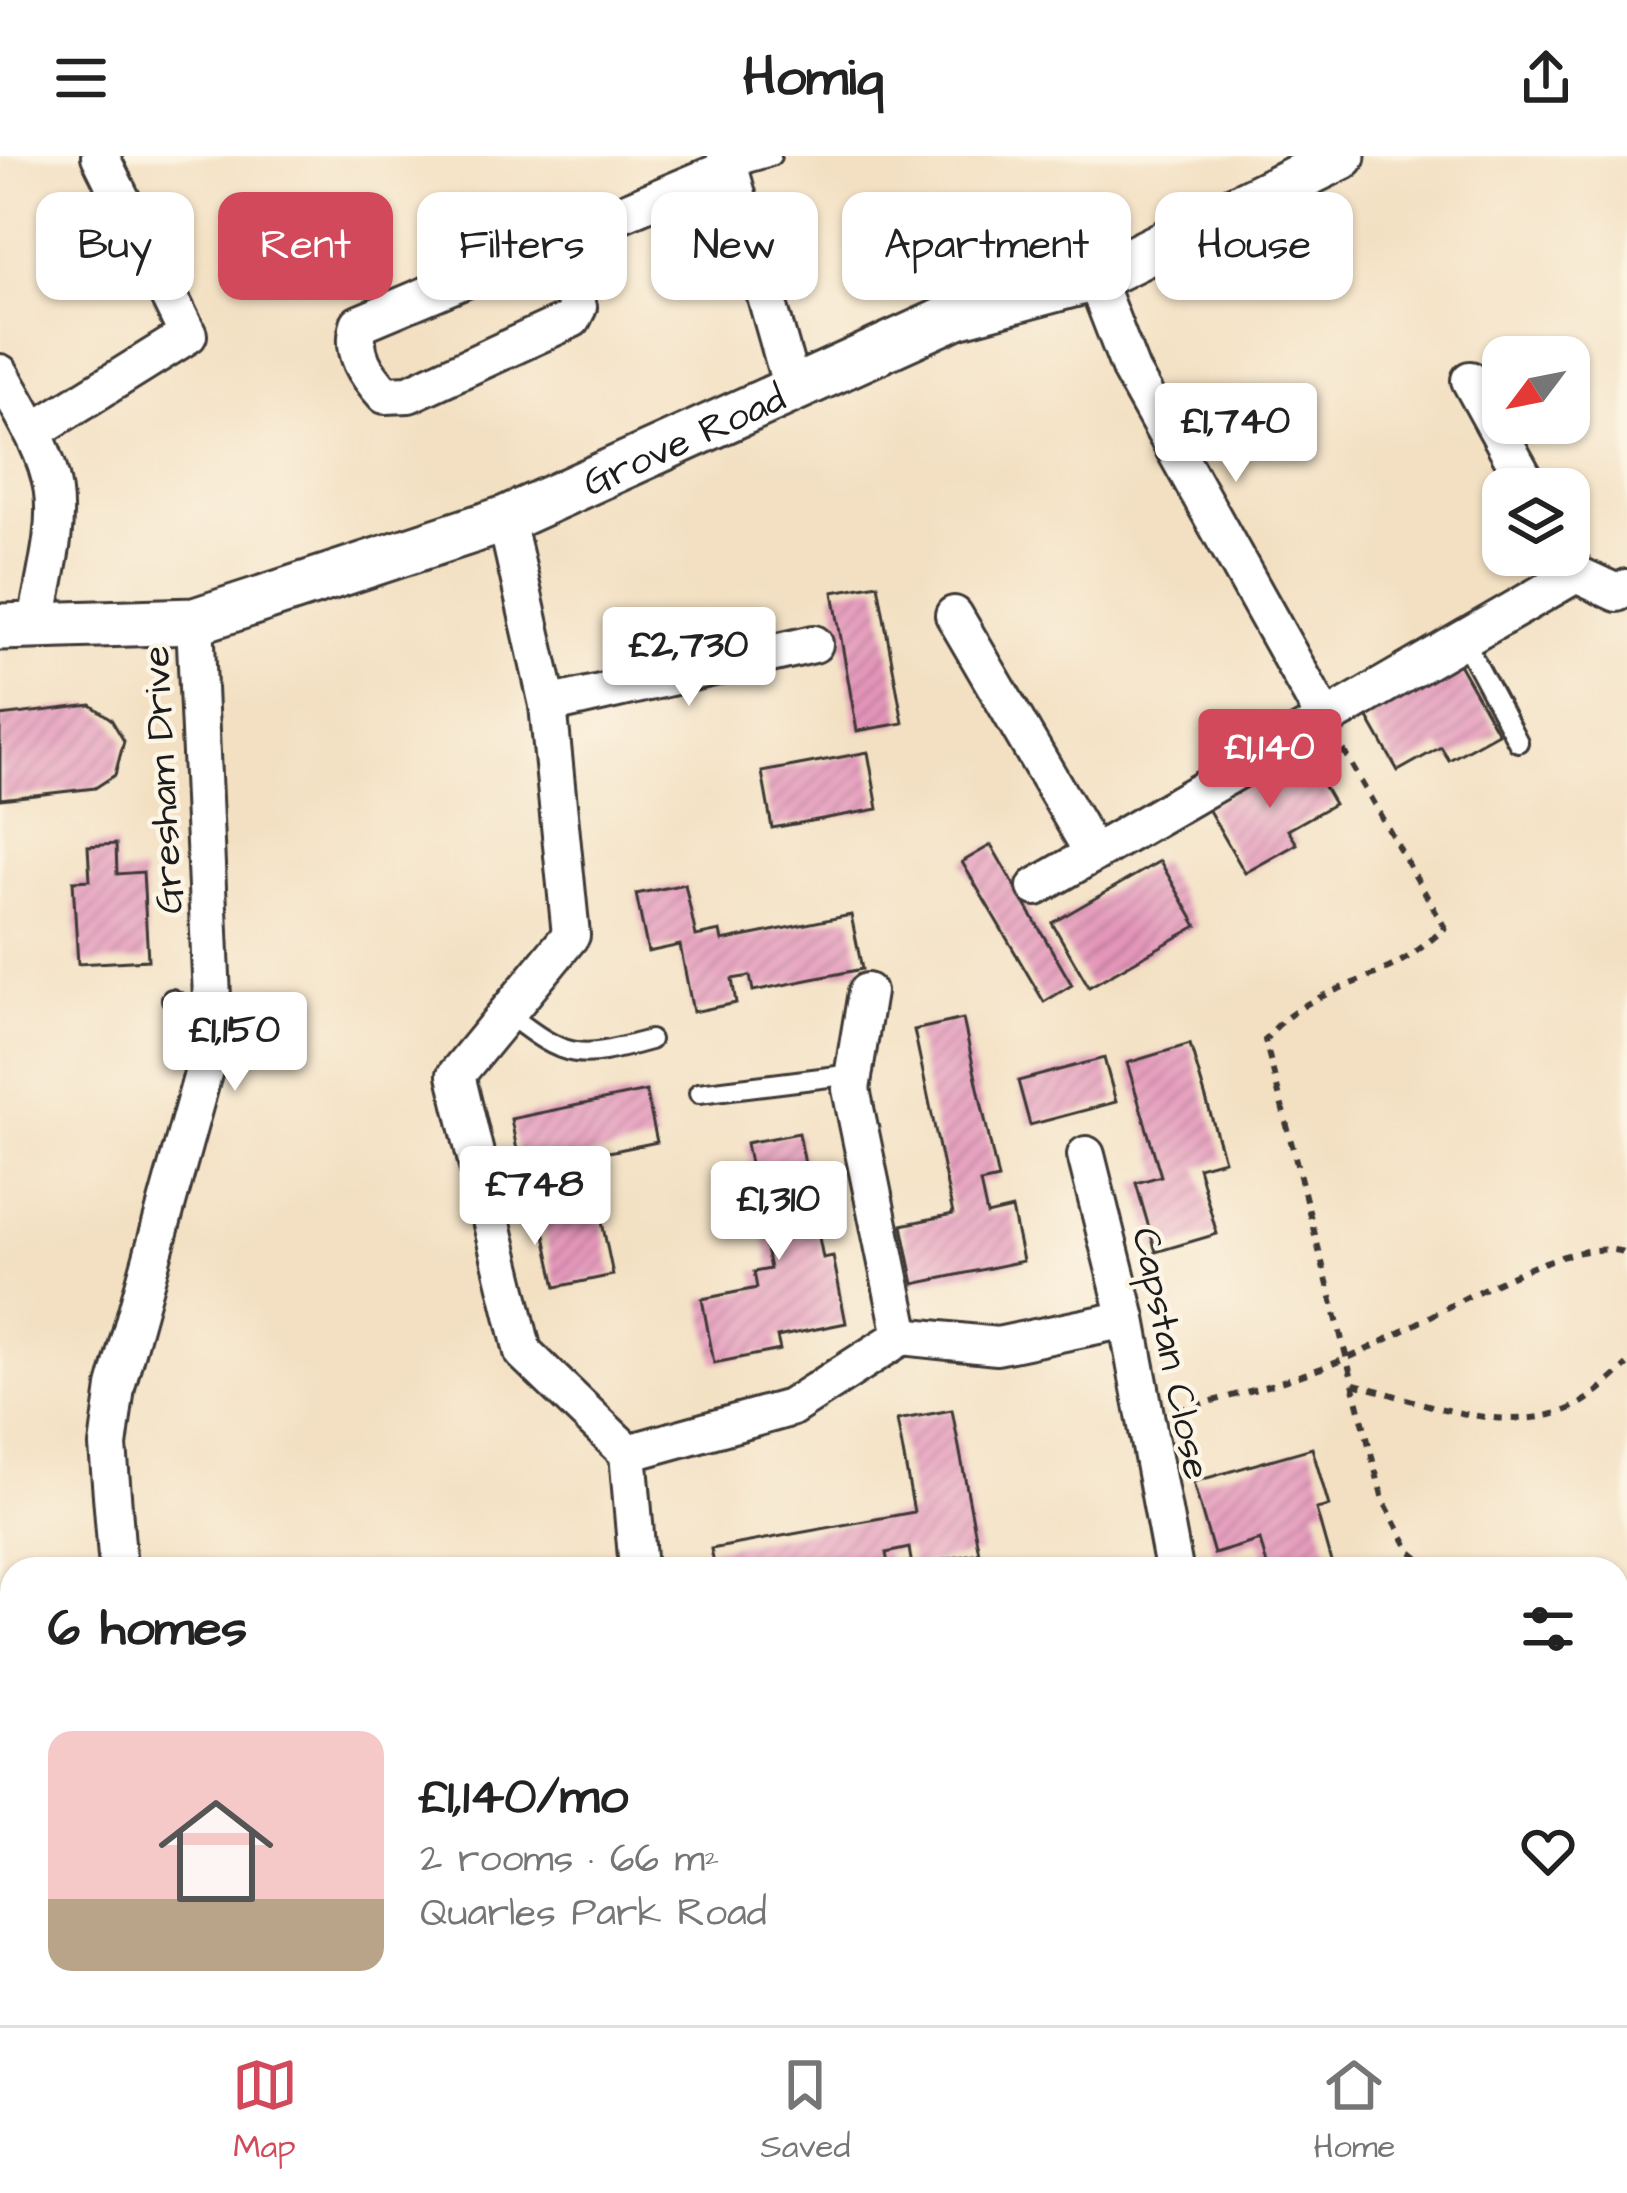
<!DOCTYPE html>
<html lang="en">
<head>
<meta charset="utf-8">
<style>
	:root { --surface:#fff; --page:#f2f2f2; --text:#222; --muted:#767676; --line:#e0e0e0; --accent:#d1495b }
	body { margin:0; font-family:"Architects Daughter",sans-serif; background:var(--page); color:var(--text); height:100vh; display:flex; flex-direction:column; font-size:45px; white-space:nowrap }
	* { box-sizing:border-box; margin:0 }
	p { font-size:39px; color:var(--muted) }
	.icon { flex:none; width:66px; height:66px; fill:none; stroke:currentColor; stroke-width:2; stroke-linecap:round; stroke-linejoin:round }
	.map { position:relative; flex:1; overflow:hidden }
	.drawer { position:absolute; left:0px; top:1401px; width:1629px; height:468px; display:flex; flex-direction:column; background:var(--surface); border-radius:36px 36px 0 0; box-shadow:0 3px 9px #0004 }
	.drawer>* { flex:none }
	.banner { position:absolute; left:36px; top:36px; width:1557px; height:108px; display:flex; gap:24px }
	.needle { width:78px; rotate:238deg }
	.tools { position:absolute; left:1482px; top:180px; display:grid; gap:24px }
	.tools a { display:grid; place-items:center; width:108px; height:108px; border-radius:24px; background:var(--surface); box-shadow:0 3px 9px #0004; font-size:60px }
	.price { position:absolute; translate:-50% -102px; padding:0 27px; border-radius:12px; background:#fff; color:#222; font-size:39px; line-height:78px; filter:drop-shadow(0 3px 6px #0008) }
	.price::after { content:''; position:absolute; left:50%; top:72px; width:36px; height:27px; margin-left:-18px; background:inherit; clip-path:polygon(0 0,100% 0,50% 100%) }
	.price.on { background:var(--accent); color:#fff }
	ul { padding:0; list-style:none }
	li { display:flex; align-items:center; gap:36px; height:300px; padding:0 48px }
	li+li { border-top:3px solid var(--line) }
	li span { display:grid; place-items:center; flex:none; width:336px; height:240px; border-radius:24px; color:#555 }
	li>.icon { margin-inline-start:auto }
	span .icon { width:144px; height:144px; fill:#fffc; stroke-width:1 }
	li b { font-size:51px }
	h2 { display:flex; justify-content:space-between; align-items:center; height:144px; padding:0 48px; font-size:51px }
	.chip { padding:0 42px; border-radius:24px; background:var(--surface); box-shadow:0 3px 9px #0004; font-size:42px; line-height:108px }
	.chip.on { background:var(--accent); color:#fff }
	header { display:flex; justify-content:space-between; align-items:center; height:156px; padding:0 48px; background:var(--surface); font-size:54px; font-weight:700 }
	.tabs { display:flex; justify-content:space-around; align-items:center; height:168px; border-top:3px solid var(--line); background:var(--surface); font-size:33px; color:var(--muted) }
	.tabs a { display:grid; justify-items:center; gap:6px }
	.tabs .on { color:var(--accent) }
	.map>svg:first-child { display:block }
</style>
</head>
<body>
<header><svg class="icon" aria-label="menu" viewBox="0 0 24 24"><path d="M4 6h16M4 12h16M4 18h16"/></svg>Homiq<svg class="icon" aria-label="share" viewBox="0 0 24 24"><path d="M12 15V3M7 8l5-5 5 5M5 13v7h14v-7"/></svg></header>
<div class="map">
<svg width="1627" height="1869" viewBox="0 0 1627 1869">
	<defs>
		<pattern id="building-hatch" width="6" height="6" patternUnits="userSpaceOnUse" patternTransform="scale(3)"><rect width="6" height="6" fill="#e495ba"/><path d="M-1 1l2-2M0 6l6-6M5 7l2-2" fill="none" stroke="#b87996"/></pattern>
	</defs>
	<rect width="100%" height="100%" fill="#fcf5e5"/>
	<filter id="ink" filterUnits="userSpaceOnUse"><feTurbulence type="fractalNoise" baseFrequency=".00833" numOctaves="2"/><feDisplacementMap in="SourceGraphic" scale="24" xChannelSelector="R" yChannelSelector="G"/><feConvolveMatrix kernelMatrix="1 2 1 2 8 2 1 2 1" color-interpolation-filters="sRGB"/></filter>
	<filter id="wash" filterUnits="userSpaceOnUse"><feTurbulence type="fractalNoise" baseFrequency=".004" numOctaves="4" result="noise"/><feDisplacementMap in="SourceGraphic" scale="48" xChannelSelector="R" yChannelSelector="G"/><feGaussianBlur stdDeviation="2.7" result="paint"/><feColorMatrix in="noise" values="0 0 0 0 0 0 0 0 0 0 0 0 0 0 0 0 0 1.4 0 .05"/><feComposite in="paint" operator="in"/></filter>
	<g filter="url(#wash)">
		<rect width="100%" height="100%" fill="#f3e0c2"/>
		<g id="blocks">
			<!-- building -->
			<g fill="url(#building-hatch)">
				<polygon points="878,428 903,567 857,575 833,436"/>
				<polygon points="1455,501 1498,577 1449,604 1441,591 1398,615 1363,553"/>
				<polygon points="91,549 111,563 124,585 115,619 95,632 0,643 0,560"/>
				<polygon points="868,596 878,653 772,672 762,616"/>
				<polygon points="1304,596 1334,648 1288,674 1297,688 1245,717 1207,651"/>
				<polygon points="116,688 117,718 143,716 148,804 78,808 73,725 90,724 88,690"/>
				<polygon points="991,689 1072,829 1044,846 962,706"/>
				<polygon points="1160,705 1197,770 1089,831 1052,767"/>
				<polygon points="685,728 696,780 720,775 722,785 851,759 862,813 753,835 750,820 732,823 736,847 693,856 680,789 648,796 636,738"/>
				<polygon points="963,863 998,1023 980,1027 987,1059 1012,1053 1023,1105 914,1128 902,1069 953,1058 914,874"/>
				<polygon points="1190,888 1224,1004 1198,1011 1217,1078 1156,1096 1136,1027 1161,1020 1127,907"/>
				<polygon points="1104,902 1116,946 1030,969 1018,925"/>
				<polygon points="646,935 657,986 570,1004 574,1022 592,1018 613,1119 556,1131 535,1033 548,1030 544,1010 521,1015 511,963"/>
				<polygon points="799,977 823,1102 833,1100 846,1167 777,1181 780,1194 714,1207 702,1143 757,1132 754,1116 770,1113 746,987"/>
				<polygon points="952,1254 979,1397 912,1410 909,1392 886,1397 889,1413 715,1413 711,1393 914,1356 897,1264"/>
				<polygon points="1312,1292 1329,1350 1316,1353 1333,1413 1268,1413 1260,1384 1214,1398 1193,1326"/>
			</g>
		</g>
	</g>
	<g filter="url(#ink)">
		<use href="#blocks" fill-opacity="0" stroke="#3c3935" stroke-width="3"/>
		<g fill="none" stroke-linecap="round" stroke-linejoin="round">
			<defs>
				<g id="service">
					<polyline points="729,12 771,0"/>
					<polyline points="1463,483 1518,586"/>
					<polyline points="172,843 210,868"/>
					<path d="M507,857C567,904 577,904 650,884"/>
					<polyline points="699,937 853,918"/>
				</g>
				<g id="minor">
					<polyline points="726,0 792,232"/>
					<path d="M552,87L578,151L572,163L409,238L385,239C366,218 351,197 359,168L729,12"/>
					<polyline points="1095,122 1131,215 1324,561"/>
					<path d="M0,217C68,333 62,340 36,470"/>
					<polyline points="1470,224 1530,333"/>
					<polyline points="34,275 188,179 100,0"/>
					<polyline points="506,363 548,549 571,779 456,919 523,1196 628,1297 790,1252 902,1180 851,933 867,836"/>
					<polyline points="1576,418 1617,437 1627,432"/>
					<polyline points="954,459 1093,697"/>
					<polyline points="548,549 814,488"/>
					<polyline points="1036,731 1576,418 1566,399"/>
					<polyline points="1086,999 1127,1163 1174,1413"/>
					<polyline points="902,1180 997,1190 1127,1163"/>
					<polyline points="628,1297 638,1413"/>
					<polyline points="118,1413 108,1290 116,1231 204,914 212,842 195,465"/>
					<polyline points="1617,1800 1627,1846"/>
					<polyline points="179,1869 179,1857"/>
					<polyline points="1097,1869 1132,1857"/>
				</g>
				<g id="tertiary">
					<path id="s1" d="M0,471L195,465L506,363L957,159L1095,122L1342,0"/>
				</g>
			</defs>
			<!-- service casing -->
			<use href="#service" stroke="#3c3935" stroke-width="24"/>
			<!-- minor casing -->
			<use href="#minor" stroke="#3c3935" stroke-width="42"/>
			<!-- tertiary casing -->
			<use href="#tertiary" stroke="#3c3935" stroke-width="51"/>
			<!-- path -->
			<g stroke="#3c3935" stroke-width="6" stroke-dasharray="9 9" stroke-linecap="butt">
				<path d="M1343,594L1445,772C1431,784 1415,798 1398,807C1352,832 1299,839 1265,884L1383,1344L1411,1396L1431,1413"/>
				<path d="M1354,1228C1420,1245 1500,1279 1567,1254C1589,1246 1609,1225 1627,1209"/>
				<path d="M1177,1254C1233,1240 1291,1225 1345,1203C1410,1178 1562,1073 1627,1097"/>
				<polyline points="1617,1427 1627,1424"/>
				<polyline points="1617,1674 1627,1669"/>
			</g>
			<!-- service -->
			<use href="#service" stroke="#fff" stroke-width="18"/>
			<!-- minor -->
			<use href="#minor" stroke="#fff" stroke-width="36"/>
			<!-- tertiary -->
			<use href="#tertiary" stroke="#fff" stroke-width="45"/>
		</g>
	</g>
	<g text-anchor="middle" stroke-width="9" stroke-linejoin="round" paint-order="stroke">
		<!-- street labels -->
		<g font-size="39" fill="#1c1c1c" stroke="#fcf5e5">
			<text dy="14" stroke="none"><textPath href="#s1" startOffset="717">Grove Road</textPath></text>
			<text transform="translate(161 624) rotate(-93)" y="14">Gresham Drive</text>
			<text transform="translate(1173 1197) rotate(78)" y="14">Capstan Close</text>
		</g>
	</g>
</svg>
<div class="tools">
<a><svg class="needle" viewBox="-14 -14 28 28"><path d="M0-13l5 13h-10z" fill="#e53935"/><path d="M0 13l5-13h-10z" fill="#767676"/></svg></a>
<a><svg class="icon" aria-label="layers" viewBox="0 0 24 24"><path d="M12 4l9 5-9 5-9-5zM3 14l9 5 9-5"/></svg></a>
</div>
<b class="price" style="left:1236px;top:329px">£1,740</b>
<b class="price" style="left:689px;top:553px">£2,730</b>
<b class="price on" style="left:1270px;top:655px">£1,140</b>
<b class="price" style="left:235px;top:938px">£1,150</b>
<b class="price" style="left:535px;top:1092px">£748</b>
<b class="price" style="left:779px;top:1107px">£1,310</b>
<div class="banner">
<a class="chip">Buy</a>
<a class="chip on">Rent</a>
<a class="chip">Filters</a>
<a class="chip">New</a>
<a class="chip">Apartment</a>
<a class="chip">House</a>
</div>
<section class="drawer">
<h2>6 homes<svg class="icon" aria-label="filters" viewBox="0 0 24 24"><path d="M4 7h16M4 17h16"/><circle cx="9" cy="7" r="2"/><circle cx="15" cy="17" r="2"/></svg></h2>
<ul>
<li><span style="background:linear-gradient(#f6c9c9 70%,#b9a48a 0)"><svg class="icon" aria-label="home" viewBox="0 0 24 24"><path d="M3 11l9-7 9 7M6 9v11h12V9"/></svg></span><div><b>£1,140/mo</b><p>2 rooms · 66 m²</p><p>Quarles Park Road</p></div><svg class="icon" aria-label="heart" viewBox="0 0 24 24"><path d="M12 20l-8-8c-3-5 5-10 8-4 3-6 11-1 8 4z"/></svg></li>
</ul>
</section>
</div>
<nav class="tabs">
<a class="on"><svg class="icon" aria-label="map" viewBox="0 0 24 24"><path d="M3 6l6-2 6 2 6-2v14l-6 2-6-2-6 2zM9 4v14M15 6v14"/></svg>Map</a>
<a><svg class="icon" aria-label="saved" viewBox="0 0 24 24"><path d="M7 4h10v16l-5-4-5 4z"/></svg>Saved</a>
<a><svg class="icon" aria-label="home" viewBox="0 0 24 24"><path d="M3 11l9-7 9 7M6 9v11h12V9"/></svg>Home</a>
</nav>
</body>
</html>
